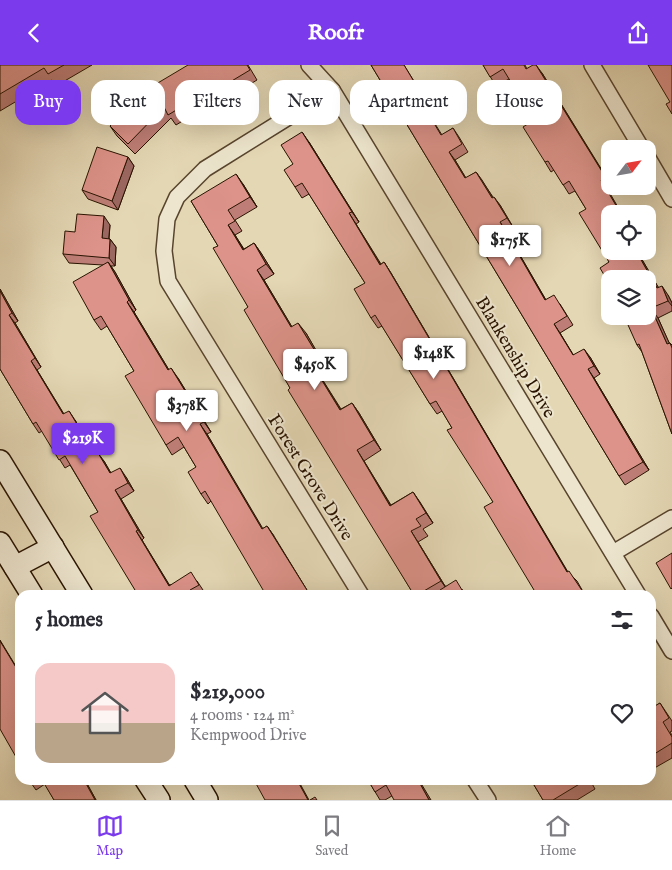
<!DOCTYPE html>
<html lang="en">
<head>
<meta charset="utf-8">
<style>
	:root { --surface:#fff; --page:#f7f7f7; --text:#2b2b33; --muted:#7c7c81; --line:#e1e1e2; --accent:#7c3aed }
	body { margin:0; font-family:"IM FELL English",serif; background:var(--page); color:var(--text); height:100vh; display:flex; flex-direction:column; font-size:19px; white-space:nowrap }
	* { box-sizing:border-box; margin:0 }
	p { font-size:16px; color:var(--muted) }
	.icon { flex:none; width:28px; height:28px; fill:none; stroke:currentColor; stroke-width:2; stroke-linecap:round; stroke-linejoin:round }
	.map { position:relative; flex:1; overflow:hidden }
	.side { position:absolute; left:15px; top:525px; width:641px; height:195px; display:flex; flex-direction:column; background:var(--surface); border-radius:15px; box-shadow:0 5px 20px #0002 }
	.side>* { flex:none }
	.banner { position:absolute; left:15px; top:15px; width:642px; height:45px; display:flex; gap:10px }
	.needle { width:32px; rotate:59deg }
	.fabs { position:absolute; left:601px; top:75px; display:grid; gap:10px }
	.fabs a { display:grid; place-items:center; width:55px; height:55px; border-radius:10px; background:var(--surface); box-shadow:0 5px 20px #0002; font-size:25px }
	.price { position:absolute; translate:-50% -42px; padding:0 11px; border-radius:5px; background:#fff; color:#222; font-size:16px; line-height:32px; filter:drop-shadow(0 1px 2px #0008) }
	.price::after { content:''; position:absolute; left:50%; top:30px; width:15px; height:11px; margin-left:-8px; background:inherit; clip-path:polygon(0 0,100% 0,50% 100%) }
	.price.selected { background:var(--accent); color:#fff }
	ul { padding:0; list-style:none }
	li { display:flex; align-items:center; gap:15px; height:125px; padding:0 20px }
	li span { display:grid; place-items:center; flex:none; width:140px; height:100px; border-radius:15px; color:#555 }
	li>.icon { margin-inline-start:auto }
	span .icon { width:60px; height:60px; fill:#fffc; stroke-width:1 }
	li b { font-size:21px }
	h2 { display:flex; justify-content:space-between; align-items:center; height:60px; padding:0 20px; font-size:21px }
	.pill { padding:0 18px; border-radius:15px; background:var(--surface); box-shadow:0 5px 20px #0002; font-size:18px; line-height:45px }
	.pill.selected { background:var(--accent); color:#fff }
	header { display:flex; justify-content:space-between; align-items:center; height:65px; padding:0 20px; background:var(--accent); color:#fff; font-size:22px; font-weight:700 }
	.tab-bar { display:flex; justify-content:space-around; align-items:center; height:70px; border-top:1px solid var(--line); background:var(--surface); font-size:14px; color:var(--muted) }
	.tab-bar a { display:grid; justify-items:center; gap:2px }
	.tab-bar .selected { color:var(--accent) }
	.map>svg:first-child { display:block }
</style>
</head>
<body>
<header><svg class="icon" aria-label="back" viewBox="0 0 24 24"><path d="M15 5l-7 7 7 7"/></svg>Roofr<svg class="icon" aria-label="share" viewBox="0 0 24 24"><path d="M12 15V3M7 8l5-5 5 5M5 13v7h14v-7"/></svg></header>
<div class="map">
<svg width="672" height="735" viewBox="0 0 672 735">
	<rect width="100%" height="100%" fill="#e4d7b4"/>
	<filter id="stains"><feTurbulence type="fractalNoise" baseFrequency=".004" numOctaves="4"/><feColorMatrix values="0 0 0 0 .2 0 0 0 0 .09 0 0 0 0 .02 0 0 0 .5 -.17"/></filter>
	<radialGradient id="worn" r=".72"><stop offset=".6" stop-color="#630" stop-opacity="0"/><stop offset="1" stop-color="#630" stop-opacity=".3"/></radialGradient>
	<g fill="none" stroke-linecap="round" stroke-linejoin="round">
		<defs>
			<g id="minor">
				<polyline points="309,0 332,25 638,530"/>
				<polyline points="592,0 642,84"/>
				<polyline points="332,25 205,104 177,132 167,154 164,186 168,216 361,530"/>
				<polyline points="648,93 672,134"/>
				<polyline points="613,488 672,453"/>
				<polyline points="651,551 672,586"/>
				<polyline points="475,715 488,735"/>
			</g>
			<g id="secondary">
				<polyline points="0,396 82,530"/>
				<polyline points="0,478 32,530"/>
				<polyline points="15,502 53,482"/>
				<polyline points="146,715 159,735"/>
				<polyline points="195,715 207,735"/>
			</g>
		</defs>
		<!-- minor casing -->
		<use href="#minor" stroke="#58442d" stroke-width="18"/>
		<!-- secondary casing -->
		<use href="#secondary" stroke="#291300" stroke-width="24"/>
		<!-- minor -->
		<use href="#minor" stroke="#ede5ce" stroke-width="15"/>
		<!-- secondary -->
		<use href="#secondary" stroke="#ede5ce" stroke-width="21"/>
	</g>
	<!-- wall -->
	<g fill="#be7e77" stroke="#291300">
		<polygon points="0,0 92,0 56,21 52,15 0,46"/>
		<polygon points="248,0 257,15 222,36 220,33 176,60 171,53 135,89 117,71 110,61"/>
		<polygon points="371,0 404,0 436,52 432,54 442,70 453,63 459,72 468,87 455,95 466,113 476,107 493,132 500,140 513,162 506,166 546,235 560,239 573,260 560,268 573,290 590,292 600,309 594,313 649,405 625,420 619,411"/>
		<polygon points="483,0 525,0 527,4 542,8 610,118 610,121 612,122 608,125 610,186 637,186 658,222 668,230 672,238 672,246 658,253 669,278 670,278 672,280 672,369 642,287 637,280 648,251 609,197 586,144 575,126 569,129 554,105 551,107 545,97 534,55 509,14 496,21"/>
		<polygon points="309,77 359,157 356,159 381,199 384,197 391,208 568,507 577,516 585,530 537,530 493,437 452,363 442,346 437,349 430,339 382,261 378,263 371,253 365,218 309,129 302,133 295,122 293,99"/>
		<polygon points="128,92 134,101 118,145 88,134 82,125"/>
		<polygon points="243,119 257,142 235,155 242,166 235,170 244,184 254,178 261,188 274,209 264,215 292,262 306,268 325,301 317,306 341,344 352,338 359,348 381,385 364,396 391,440 413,427 433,458 423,464 428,471 418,477 445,521 463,525 441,530 414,530 290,323 248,242 218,181 191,136"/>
		<polygon points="110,160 109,174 110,174 116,182 115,201 111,201 115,207 136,245 134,247 169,305 178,313 211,367 207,369 262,464 267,461 274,471 211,436 208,439 201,429 196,402 184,382 172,390 166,380 134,306 107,261 101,265 94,255 103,200 69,198 63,189 75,167"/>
		<polygon points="0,224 18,256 15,258 41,302 37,305 64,349 75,355 95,389 104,396 111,408 126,412 134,426 121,434 144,473 142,475 169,520 197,516 205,528 202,530 138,530 98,447 70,400 65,403 42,366 39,368 33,359 0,304"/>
		<polygon points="651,637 654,642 660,638 672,656 672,666 670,667 672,670 672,693 651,705"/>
		<polygon points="29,715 85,715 96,735 54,735 45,719 36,725"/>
		<polygon points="368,715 419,715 385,735 380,735"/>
		<polygon points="531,715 590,715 595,724 577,735 543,735"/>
	</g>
	<!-- shaded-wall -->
	<g fill="#9b6761" stroke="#291300">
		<polygon points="536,0 542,8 610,119 606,113"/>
		<polygon points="302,67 309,77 359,157 352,147"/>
		<polygon points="449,87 455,95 471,122 465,113"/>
		<polygon points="128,92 134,101 118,145 112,136"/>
		<polygon points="476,107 482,115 498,141 492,133"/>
		<polygon points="236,109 243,119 257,142 250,132"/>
		<polygon points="601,115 608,125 622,149 621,149"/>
		<polygon points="494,132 500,140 513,162 507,153"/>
		<polygon points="349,148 356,159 387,210 380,200"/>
		<polygon points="104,151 110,160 108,181 102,173"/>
		<polygon points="500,157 506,166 551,244 545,235"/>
		<polygon points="228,160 235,170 250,195 243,185"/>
		<polygon points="110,174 116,182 115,201 109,193"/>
		<polygon points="254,178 261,188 274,209 266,199"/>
		<polygon points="636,186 637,186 664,232 657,223"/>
		<polygon points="108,197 115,207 136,245 129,235"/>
		<polygon points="384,197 391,208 574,518 567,507"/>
		<polygon points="257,205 264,215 298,272 291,262"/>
		<polygon points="662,221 668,230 672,238 672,241 668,236"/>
		<polygon points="0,224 18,256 12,248 0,226"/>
		<polygon points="127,237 134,247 175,315 168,305"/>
		<polygon points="651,243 658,253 672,284 667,279"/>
		<polygon points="9,250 15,258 41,302 35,293"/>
		<polygon points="298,258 306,268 325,301 318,291"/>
		<polygon points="554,259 560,268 579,299 573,290"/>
		<polygon points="584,284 590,292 600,309 594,301"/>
		<polygon points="31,296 37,305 69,358 63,349"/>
		<polygon points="310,296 317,306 347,355 340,345"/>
		<polygon points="171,303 178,313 211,367 204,357"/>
		<polygon points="588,304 594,313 649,405 643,397"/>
		<polygon points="352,338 359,348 381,385 374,375"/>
		<polygon points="69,346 75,355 101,398 95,389"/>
		<polygon points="200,359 207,369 269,474 262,464"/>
		<polygon points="357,385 364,396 397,451 390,441"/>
		<polygon points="98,388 104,396 116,417 110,408"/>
		<polygon points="120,403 126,412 134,426 128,418"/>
		<polygon points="115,425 121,434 144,473 138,465"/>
		<polygon points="413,427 420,437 433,458 426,448"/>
		<polygon points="267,461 274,471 310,530"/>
		<polygon points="136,466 142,475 175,529 169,521"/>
		<polygon points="411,466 418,477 448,526 441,516"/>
		<polygon points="0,575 20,608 20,609 0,576"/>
		<polygon points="84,715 85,715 96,735 95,735"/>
		<polygon points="297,715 298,715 309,735 308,735"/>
		<polygon points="418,715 419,715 431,735 429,735"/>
	</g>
	<!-- building -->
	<g fill="#dd938a" stroke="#291300">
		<polygon points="0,0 64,0 48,9 44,3 0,29"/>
		<polygon points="188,0 247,0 250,5 215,26 213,23 168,50 164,42 128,79 110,61 146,25"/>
		<polygon points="371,0 404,0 430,43 426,45 441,70 453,63 462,79 449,87 465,113 476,107 492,133 494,132 507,153 500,157 545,235 554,230 567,251 554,259 573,290 584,284 594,301 588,304 643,397 619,411"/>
		<polygon points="483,0 524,0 526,4 533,0 536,0 606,113 601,115 621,149 610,149 610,186 636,186 657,223 662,221 668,236 651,243 667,279 670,278 672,283 672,369 639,279 637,280 624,251 648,251 648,214 610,214 610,220 600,203 609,197 579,148 586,144 569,116 563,120 548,96 545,97 523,62 534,55 503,4 490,12"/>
		<polygon points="648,0 672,0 672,49 666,39 670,37"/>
		<polygon points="302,67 352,147 349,148 380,200 384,197 567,507 569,506 585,530 537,530 484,442 493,437 447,365 452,363 436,336 430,339 375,250 371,253 354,224 365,218 302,118 295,122 284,105 293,99 281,80"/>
		<polygon points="97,82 128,92 112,136 82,125"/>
		<polygon points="236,109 250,132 228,145 235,156 228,160 243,185 254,178 266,199 257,205 291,262 298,258 318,291 310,296 340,345 352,338 374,375 357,385 390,441 413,427 426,448 416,454 421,461 411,466 441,516 417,530 414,530 288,325 290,323 244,245 248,242 213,183 218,181 191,136"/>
		<polygon points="77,149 104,151 102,173 110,174 109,193 63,189 65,166 75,167"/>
		<polygon points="108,197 129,235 127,237 168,305 171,303 204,357 200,359 262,464 267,461 310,530 266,530 205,426 201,429 188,407 196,402 178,372 166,380 125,311 134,306 101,251 94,255 73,217"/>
		<polygon points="0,226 12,248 9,250 35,293 31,296 63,349 69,346 95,389 98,388 110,408 120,403 128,418 115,425 138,465 136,466 169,521 191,507 199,520 190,525 193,530 138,530 90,451 98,447 65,391 59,395 36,357 33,359 0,304"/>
		<polygon points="672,488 672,523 671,524 656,498"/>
		<polygon points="456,515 465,530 443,530 440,525"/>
		<polygon points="0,576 20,609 20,699 0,664"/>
		<polygon points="660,638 669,653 663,657 672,672 672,678 651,691 651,639 653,642"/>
		<polygon points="42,715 84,715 95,735 54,735"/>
		<polygon points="254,715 297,715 308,735 265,735"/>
		<polygon points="368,715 418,715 429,735 394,735 386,720 375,727"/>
		<polygon points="531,715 586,715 553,735 543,735"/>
		<polygon points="315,732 317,735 310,735"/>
	</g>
	<g text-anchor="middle" stroke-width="4" stroke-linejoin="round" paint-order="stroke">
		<!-- street labels -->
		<g font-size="18" fill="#291300" stroke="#ede5ce">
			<text transform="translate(516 292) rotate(59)" y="6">Blankenship Drive</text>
			<text transform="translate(311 412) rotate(58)" y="6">Forest Grove Drive</text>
		</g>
	</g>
	<rect width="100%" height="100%" filter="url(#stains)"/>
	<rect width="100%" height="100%" fill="url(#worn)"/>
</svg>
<div class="fabs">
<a><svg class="needle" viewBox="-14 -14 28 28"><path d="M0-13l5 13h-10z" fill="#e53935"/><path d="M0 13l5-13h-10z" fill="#7c7c81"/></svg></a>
<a><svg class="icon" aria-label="locate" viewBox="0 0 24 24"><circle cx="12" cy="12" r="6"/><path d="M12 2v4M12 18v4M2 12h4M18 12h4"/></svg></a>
<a><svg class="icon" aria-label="layers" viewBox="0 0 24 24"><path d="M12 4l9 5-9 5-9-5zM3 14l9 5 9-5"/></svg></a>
</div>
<b class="price" style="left:510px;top:202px">$175K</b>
<b class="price" style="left:434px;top:315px">$148K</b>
<b class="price" style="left:315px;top:326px">$450K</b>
<b class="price" style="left:187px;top:367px">$378K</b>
<b class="price selected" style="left:83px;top:400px">$219K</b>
<div class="banner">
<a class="pill selected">Buy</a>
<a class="pill">Rent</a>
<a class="pill">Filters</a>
<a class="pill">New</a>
<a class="pill">Apartment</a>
<a class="pill">House</a>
</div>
<section class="side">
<h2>5 homes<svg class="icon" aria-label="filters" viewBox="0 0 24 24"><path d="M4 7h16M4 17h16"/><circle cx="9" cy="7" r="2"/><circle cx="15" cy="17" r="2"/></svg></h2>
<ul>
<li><span style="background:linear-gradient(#f6c9c9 60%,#b9a48a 0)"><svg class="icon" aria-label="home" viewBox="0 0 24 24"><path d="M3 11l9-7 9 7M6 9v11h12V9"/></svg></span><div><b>$219,000</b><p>4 rooms · 124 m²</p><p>Kempwood Drive</p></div><svg class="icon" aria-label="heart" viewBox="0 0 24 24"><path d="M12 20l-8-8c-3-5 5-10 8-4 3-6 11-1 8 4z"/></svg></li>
</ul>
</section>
</div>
<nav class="tab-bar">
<a class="selected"><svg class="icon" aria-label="map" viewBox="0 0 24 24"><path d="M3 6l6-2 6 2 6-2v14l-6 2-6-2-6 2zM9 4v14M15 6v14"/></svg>Map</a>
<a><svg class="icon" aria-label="saved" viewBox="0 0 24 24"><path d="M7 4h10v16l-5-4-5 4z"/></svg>Saved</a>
<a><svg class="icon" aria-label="home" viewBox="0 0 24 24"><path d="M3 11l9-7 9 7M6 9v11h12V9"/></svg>Home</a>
</nav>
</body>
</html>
